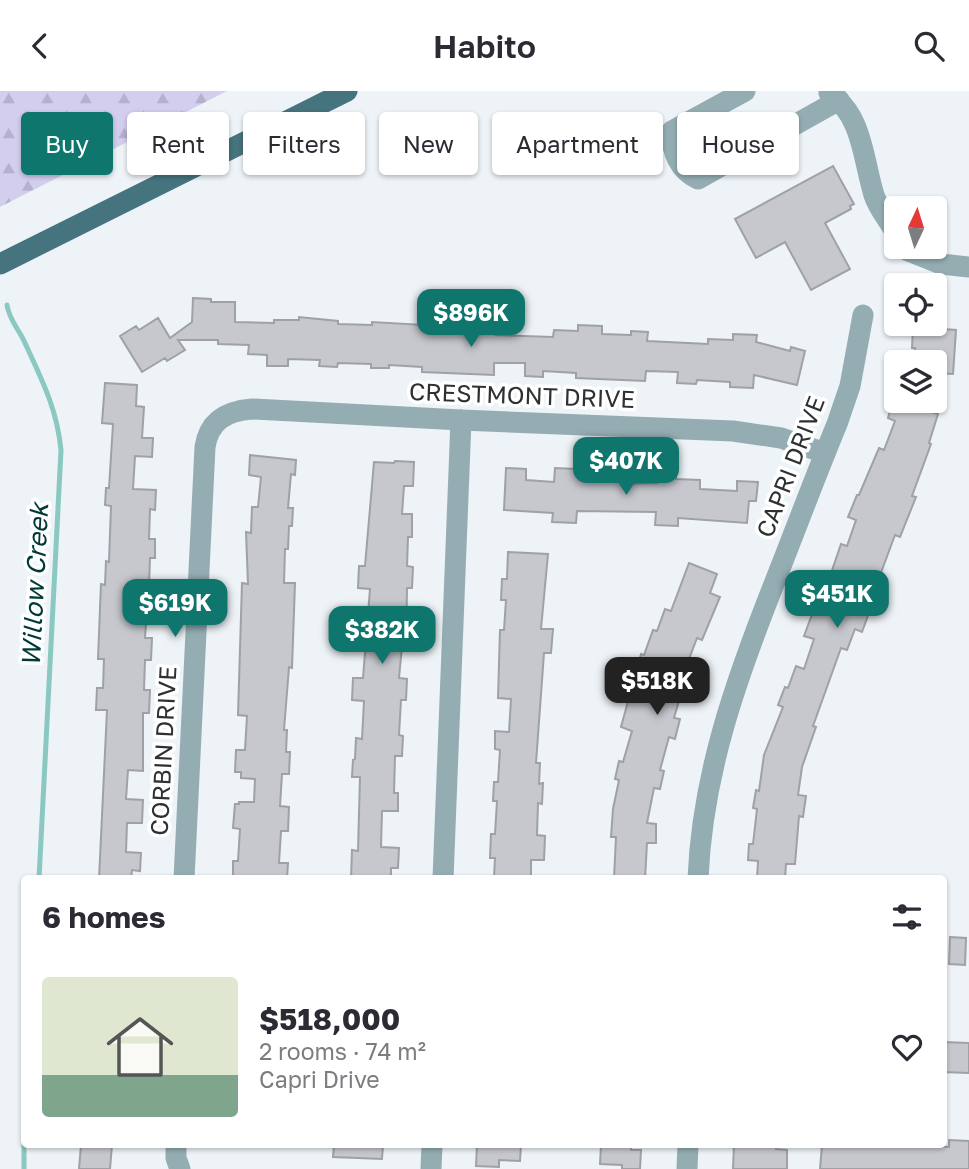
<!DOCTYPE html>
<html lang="en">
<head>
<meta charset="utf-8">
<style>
	:root { --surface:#fff; --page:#f2f2f3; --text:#2b2b33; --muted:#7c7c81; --line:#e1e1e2; --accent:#0f766e }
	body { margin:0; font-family:"Golos Text",sans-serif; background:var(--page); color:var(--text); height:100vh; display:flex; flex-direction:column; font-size:26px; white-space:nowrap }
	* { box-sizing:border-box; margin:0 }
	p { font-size:23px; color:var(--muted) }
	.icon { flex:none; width:38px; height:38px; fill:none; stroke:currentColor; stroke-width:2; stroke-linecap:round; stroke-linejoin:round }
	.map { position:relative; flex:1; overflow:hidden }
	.details { position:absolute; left:21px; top:784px; width:926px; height:273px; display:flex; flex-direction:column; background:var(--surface); border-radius:7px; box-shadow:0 2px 5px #0004 }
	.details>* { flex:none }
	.guide { position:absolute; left:21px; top:21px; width:928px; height:63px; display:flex; gap:14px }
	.needle { width:46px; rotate:4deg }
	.controls { position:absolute; left:884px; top:105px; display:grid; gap:14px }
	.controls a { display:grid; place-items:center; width:63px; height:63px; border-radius:7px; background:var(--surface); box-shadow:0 2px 5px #0004; font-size:35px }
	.price { position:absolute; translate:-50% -60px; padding:0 16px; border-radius:14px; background:var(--accent); color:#fff; font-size:23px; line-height:46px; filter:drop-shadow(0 2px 4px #0008) }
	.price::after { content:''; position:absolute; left:50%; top:42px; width:21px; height:16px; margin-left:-10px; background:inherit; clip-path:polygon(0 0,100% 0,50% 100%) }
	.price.active { background:#222; color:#fff }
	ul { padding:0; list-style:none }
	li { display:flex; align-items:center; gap:21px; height:175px; padding:0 21px }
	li+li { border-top:2px solid var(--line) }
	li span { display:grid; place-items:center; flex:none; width:196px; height:140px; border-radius:7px; color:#555 }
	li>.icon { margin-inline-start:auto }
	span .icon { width:84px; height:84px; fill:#fffc; stroke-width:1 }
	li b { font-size:30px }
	h2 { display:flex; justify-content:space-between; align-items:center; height:84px; padding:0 21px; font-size:30px }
	.tag { padding:0 24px; border-radius:7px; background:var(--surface); box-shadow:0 2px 5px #0004; font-size:24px; line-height:63px }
	.tag.active { background:var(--accent); color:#fff }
	header { display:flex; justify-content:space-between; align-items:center; height:91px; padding:0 21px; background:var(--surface); font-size:32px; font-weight:600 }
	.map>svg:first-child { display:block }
</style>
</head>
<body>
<header><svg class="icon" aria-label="back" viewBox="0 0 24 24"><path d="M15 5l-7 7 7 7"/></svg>Habito<svg class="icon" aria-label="search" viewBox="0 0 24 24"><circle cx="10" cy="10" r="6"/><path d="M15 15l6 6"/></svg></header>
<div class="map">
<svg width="969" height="1078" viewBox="0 0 969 1078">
	<defs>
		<pattern id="forest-firs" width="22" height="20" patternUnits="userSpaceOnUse" patternTransform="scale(1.75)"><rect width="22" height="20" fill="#d3ceee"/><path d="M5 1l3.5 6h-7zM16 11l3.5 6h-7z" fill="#b5b1cd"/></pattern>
	</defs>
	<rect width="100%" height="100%" fill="#edf3f7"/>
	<!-- forest -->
	<polygon fill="url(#forest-firs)" points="0,0 227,0 0,116"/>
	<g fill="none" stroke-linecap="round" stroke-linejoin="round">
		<!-- stream -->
		<g stroke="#8bc8c2" stroke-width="5">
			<path d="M7,214C9,229 19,238 25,252C42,289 57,318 61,359L39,788"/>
			<polyline points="24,1078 24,1053"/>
		</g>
	</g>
	<!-- building -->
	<g fill="#c6c8ce" stroke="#9fa1a7" stroke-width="2">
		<polygon points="833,75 854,113 850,115 851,118 825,132 850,178 811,199 785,151 756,167 735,128"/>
		<polygon points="193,207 211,208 211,211 235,211 235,231 274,232 274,229 299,229 299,226 338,230 338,233 372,234 372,231 424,234 425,228 448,228 448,232 496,235 496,244 553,246 554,239 578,240 578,234 602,235 602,243 631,244 631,240 648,241 647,250 708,253 708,248 733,249 733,243 757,244 756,251 790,260 791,256 805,260 797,294 754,284 753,297 730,296 730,291 697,289 696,293 677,292 678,281 646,280 645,290 576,287 576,282 543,280 543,286 525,285 525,272 494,272 494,284 422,281 422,276 389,274 389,277 371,277 371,273 338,272 337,276 319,275 320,269 288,268 288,275 267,275 267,264 248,263 249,254 218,253 218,249 178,249 185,259 167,270 165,267 142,281 120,245 136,235 139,239 158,227 170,247 192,231"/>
		<polygon points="913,236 956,239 953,283 934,282 934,271 914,271 915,257 912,257"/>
		<polygon points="105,292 137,294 136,315 144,316 142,347 153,347 152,366 135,365 133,398 156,399 155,419 150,418 149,448 155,448 155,467 150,467 149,496 153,496 152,519 147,518 145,547 152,547 151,569 145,569 144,599 150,599 149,622 143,622 143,680 128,679 126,708 143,709 142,732 127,732 126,761 141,762 140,780 132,779 131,788 99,788 107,619 96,619 97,597 103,597 104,568 98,568 100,517 101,493 105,494 106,470 109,471 111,415 105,414 106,397 109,397 113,333 102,332"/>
		<polygon points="893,310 934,310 931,321 938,323 929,352 931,353 912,405 916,406 900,446 895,444 879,487 876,486 864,517 870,519 862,541 855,538 847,559 841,557 813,635 816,636 802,676 798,704 806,705 803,726 799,725 795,773 786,773 785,788 757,788 758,770 748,769 749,753 753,753 757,718 753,717 756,699 759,700 764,664 783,616 778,614 785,596 788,597 796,575 804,578 814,548 804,545 821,499 825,500 841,453 847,455 856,429 848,426 857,404 859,404 879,357 884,359 895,330 888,327"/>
		<polygon points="250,364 296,369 295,384 291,383 288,417 293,417 292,435 289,435 288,458 285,458 284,492 295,492 292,577 289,576 284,639 287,639 286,661 290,661 289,683 282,683 280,715 289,716 288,740 281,740 279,772 288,772 287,788 233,788 233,770 238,770 240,738 233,737 235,713 239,713 239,711 254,711 255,688 241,687 241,681 235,681 236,659 245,659 247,625 238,624 242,492 248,493 246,441 251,442 252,416 258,416 261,386 249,384"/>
		<polygon points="395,370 414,371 413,395 404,395 402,423 412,423 412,446 408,446 407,475 413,476 412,497 407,497 406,555 402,555 399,587 407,588 406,609 401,609 399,644 403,645 402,665 395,665 394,702 398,702 398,720 382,720 381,756 399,757 398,777 391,777 391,788 351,788 352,759 358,760 360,686 352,686 353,669 355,668 356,647 362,648 364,610 352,609 353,587 363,587 370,498 358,497 359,475 365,475 374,371 394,372"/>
		<polygon points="506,377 526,378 526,389 554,391 555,377 576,378 576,383 608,385 608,382 625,382 626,393 657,392 658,383 676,384 676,388 700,389 700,398 737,400 737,390 758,391 756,410 749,410 747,432 678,427 678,435 655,434 656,421 577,420 576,432 552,431 553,422 504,419"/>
		<polygon points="508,461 548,463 541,538 553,538 551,562 544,562 536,672 540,672 539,693 543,692 542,713 538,712 537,744 545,745 544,769 531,769 531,788 494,787 495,767 490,767 491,743 495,743 497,710 493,710 494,691 498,691 500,659 495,658 495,640 509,641 511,608 498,607 500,539 504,539 506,509 501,509 502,488 507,488"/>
		<polygon points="689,472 717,483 710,502 720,506 702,549 697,547 686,576 694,578 689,598 683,596 674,627 680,628 675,648 669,646 660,679 664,680 660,698 654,697 647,732 656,733 656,752 647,752 645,788 614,788 616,746 611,746 613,718 619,689 615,688 619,670 623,671 632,640 621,636 641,563 644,564 653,539 657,540 665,518 671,520"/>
		<polygon points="950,846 966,847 965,874 949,873"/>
		<polygon points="943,951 969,952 969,982 943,981"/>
		<polygon points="949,1049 969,1050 969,1078 820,1078 822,1054 895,1056 896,1054 915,1054 949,1056"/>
		<polygon points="81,1054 112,1054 110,1078 79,1078"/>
		<polygon points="334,1054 383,1054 382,1068 333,1066"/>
		<polygon points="477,1054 521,1054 520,1070 499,1069 499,1076 476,1075"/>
		<polygon points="601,1054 631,1054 631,1059 641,1059 640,1078 622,1078 622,1074 600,1073"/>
		<polygon points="734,1054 776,1054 776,1058 787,1059 787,1078 733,1078"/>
	</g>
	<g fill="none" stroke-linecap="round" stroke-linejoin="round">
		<!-- minor -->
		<g stroke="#94adb3" stroke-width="21">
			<path d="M745,0L672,40C671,60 679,79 698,88L839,9"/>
			<path d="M829,2C863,24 863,69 874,104C878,117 889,130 896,142"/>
			<polyline points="904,156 906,159 941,173 969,176"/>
			<path d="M184,788L205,356C209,329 227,320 252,318L461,329L733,340L781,347L825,362"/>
			<polyline points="443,788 461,329"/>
			<path d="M698,788C702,684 736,589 774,493C795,440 815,386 837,333L850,295L863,224"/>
			<polyline points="176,1054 176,1067 180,1078"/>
			<polyline points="431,1078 432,1054"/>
			<polyline points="687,1078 688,1054"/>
		</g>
		<!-- major -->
		<polyline stroke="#45737e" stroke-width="21" points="0,173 347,0"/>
	</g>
	<g text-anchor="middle" stroke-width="7" stroke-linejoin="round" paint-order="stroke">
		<!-- street labels -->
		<g font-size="24" fill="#2e3032" stroke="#fff">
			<text transform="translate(522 305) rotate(2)" y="8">CRESTMONT DRIVE</text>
			<text transform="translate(791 376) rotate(-69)" y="8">CAPRI DRIVE</text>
			<text transform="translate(164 660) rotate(-87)" y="8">CORBIN DRIVE</text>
		</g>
		<!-- water labels -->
		<g font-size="26" font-style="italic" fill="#003a36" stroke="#fff">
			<text transform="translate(35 494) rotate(-87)" y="9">Willow Creek</text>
		</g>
	</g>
</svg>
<div class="controls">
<a><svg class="needle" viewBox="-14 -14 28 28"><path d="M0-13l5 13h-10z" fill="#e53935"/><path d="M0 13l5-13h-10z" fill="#7c7c81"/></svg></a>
<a><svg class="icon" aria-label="locate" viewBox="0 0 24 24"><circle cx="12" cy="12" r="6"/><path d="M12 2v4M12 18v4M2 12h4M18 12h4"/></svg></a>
<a><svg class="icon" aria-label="layers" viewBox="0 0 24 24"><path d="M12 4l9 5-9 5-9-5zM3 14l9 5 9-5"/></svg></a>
</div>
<b class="price" style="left:471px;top:258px">$896K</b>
<b class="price" style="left:626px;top:406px">$407K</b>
<b class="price" style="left:837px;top:539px">$451K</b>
<b class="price" style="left:175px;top:548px">$619K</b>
<b class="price" style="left:382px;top:575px">$382K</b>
<b class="price active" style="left:657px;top:626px">$518K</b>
<div class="guide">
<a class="tag active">Buy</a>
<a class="tag">Rent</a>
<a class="tag">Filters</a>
<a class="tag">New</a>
<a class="tag">Apartment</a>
<a class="tag">House</a>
</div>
<section class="details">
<h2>6 homes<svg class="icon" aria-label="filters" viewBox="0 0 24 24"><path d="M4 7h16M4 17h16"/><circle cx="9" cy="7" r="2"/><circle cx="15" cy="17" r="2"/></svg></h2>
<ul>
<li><span style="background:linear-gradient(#dfe7d0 70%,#7fa58c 0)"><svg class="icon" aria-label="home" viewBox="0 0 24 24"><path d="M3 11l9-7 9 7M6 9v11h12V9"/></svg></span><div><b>$518,000</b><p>2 rooms · 74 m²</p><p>Capri Drive</p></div><svg class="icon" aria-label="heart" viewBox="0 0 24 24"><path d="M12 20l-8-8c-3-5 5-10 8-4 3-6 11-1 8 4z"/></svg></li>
</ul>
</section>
</div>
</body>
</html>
